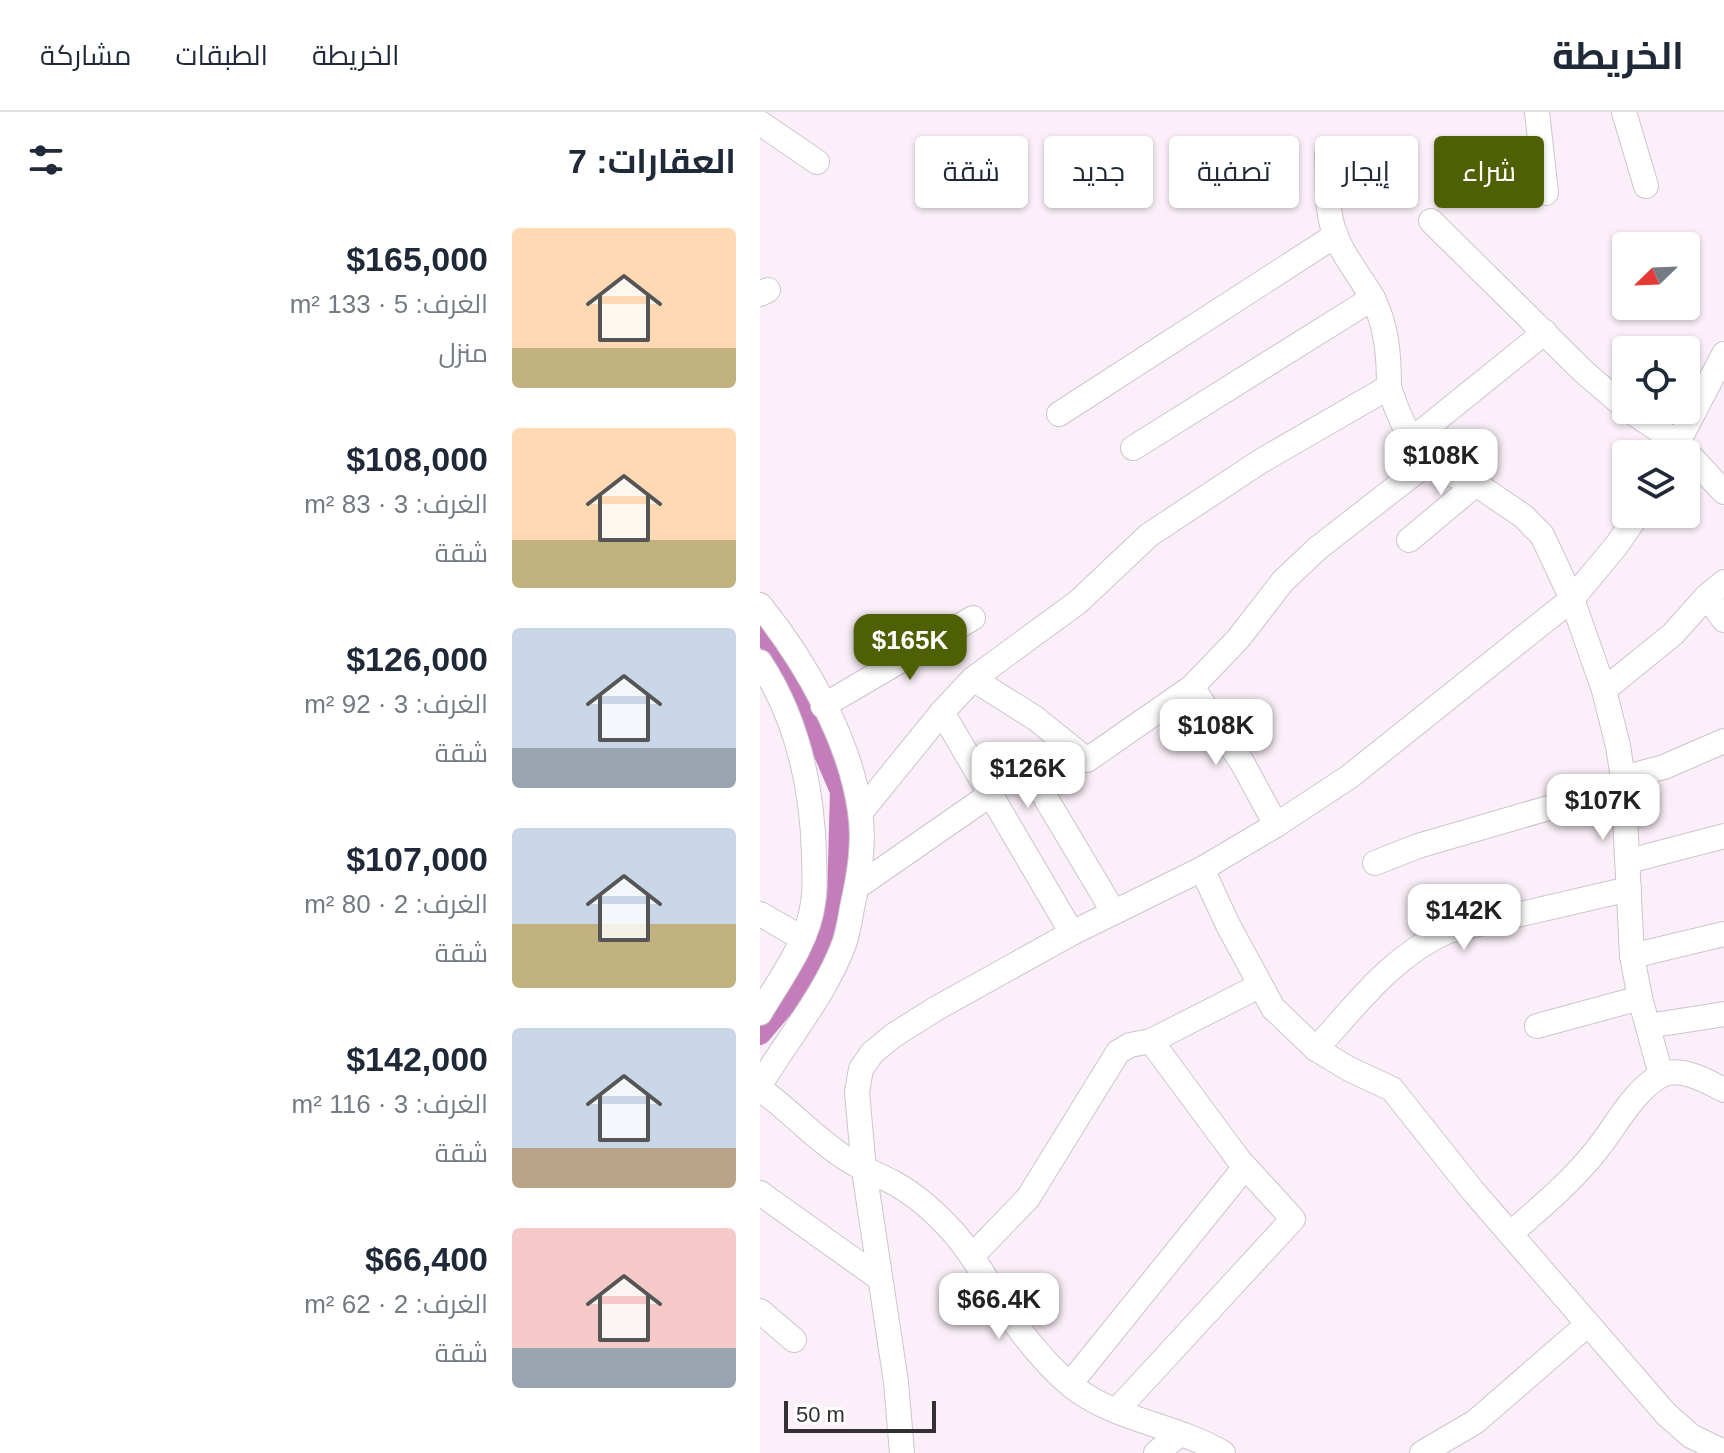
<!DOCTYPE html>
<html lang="ar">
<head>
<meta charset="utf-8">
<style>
	:root { --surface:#fff; --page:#f6f6f7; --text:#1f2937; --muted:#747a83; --line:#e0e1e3; --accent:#4f6004 }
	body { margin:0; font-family:Arial,Cairo,sans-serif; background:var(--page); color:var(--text); direction:rtl; height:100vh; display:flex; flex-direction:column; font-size:30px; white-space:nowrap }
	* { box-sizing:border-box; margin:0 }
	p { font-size:26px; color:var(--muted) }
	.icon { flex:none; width:44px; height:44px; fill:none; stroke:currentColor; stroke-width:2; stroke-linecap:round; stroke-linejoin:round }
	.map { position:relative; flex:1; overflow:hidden; direction:ltr }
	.drawer { display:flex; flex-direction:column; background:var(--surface); width:760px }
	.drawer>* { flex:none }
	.guide { position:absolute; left:24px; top:24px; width:760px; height:72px; direction:rtl; display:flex; gap:16px }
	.needle { width:52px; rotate:247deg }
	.buttons { position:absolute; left:852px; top:120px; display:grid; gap:16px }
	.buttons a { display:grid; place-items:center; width:88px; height:88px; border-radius:8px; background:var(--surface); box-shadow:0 2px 6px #0004; font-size:40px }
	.scale { position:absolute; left:24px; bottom:20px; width:152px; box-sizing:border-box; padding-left:8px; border:4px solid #332f32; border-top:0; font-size:22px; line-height:28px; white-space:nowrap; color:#332f32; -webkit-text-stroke:6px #fff; paint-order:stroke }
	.price { position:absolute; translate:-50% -68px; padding:0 18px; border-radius:16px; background:#fff; color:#222; font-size:26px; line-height:52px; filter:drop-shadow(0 2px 4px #0008) }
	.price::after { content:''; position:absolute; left:50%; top:48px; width:24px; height:18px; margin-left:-12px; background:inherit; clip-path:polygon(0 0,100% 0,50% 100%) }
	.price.current { background:var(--accent); color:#fff }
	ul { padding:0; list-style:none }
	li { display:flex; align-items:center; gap:24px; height:200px; padding:0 24px }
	li span { display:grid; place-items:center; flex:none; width:224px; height:160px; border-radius:8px; color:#555 }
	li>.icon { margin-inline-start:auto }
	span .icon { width:96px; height:96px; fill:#fffc; stroke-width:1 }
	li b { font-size:34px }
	h2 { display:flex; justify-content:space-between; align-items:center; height:96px; padding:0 24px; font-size:34px }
	.pill { padding:0 28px; border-radius:8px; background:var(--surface); box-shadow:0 2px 6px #0004; font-size:28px; line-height:72px }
	.pill.current { background:var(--accent); color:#fff }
	header { display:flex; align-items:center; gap:48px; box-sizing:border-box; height:112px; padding:0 40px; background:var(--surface); border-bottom:2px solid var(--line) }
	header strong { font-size:38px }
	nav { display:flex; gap:44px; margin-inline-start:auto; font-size:28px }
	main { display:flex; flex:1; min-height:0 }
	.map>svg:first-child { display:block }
</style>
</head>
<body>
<header>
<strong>الخريطة</strong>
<nav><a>الخريطة</a><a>الطبقات</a><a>مشاركة</a></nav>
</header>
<main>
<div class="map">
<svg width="964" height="1341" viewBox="0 0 964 1341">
	<rect width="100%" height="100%" fill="#fbf0f9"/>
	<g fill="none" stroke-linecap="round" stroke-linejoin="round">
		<!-- canal -->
		<polyline stroke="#c27dba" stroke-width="22" points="0,518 24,548 81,679 78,787 43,871 0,922"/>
		<defs>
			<g id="street">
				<polyline points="777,0 786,81"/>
				<polyline points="864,0 886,74"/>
				<polyline points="0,11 57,50"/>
				<path d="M567,42C568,66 566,93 573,116C581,142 599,162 612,185C627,213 629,244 629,275"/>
				<polyline points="671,109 824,260 866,296"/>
				<polyline points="0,182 8,178"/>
				<polyline points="869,298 918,331 964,380"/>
				<polyline points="299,302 576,123"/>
				<polyline points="650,329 785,220"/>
				<polyline points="373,336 613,186"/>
				<polyline points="912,342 964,242"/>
				<polyline points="666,352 716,372 763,404 782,423 812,487 844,578 858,634 863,666 872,844 880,886 901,963"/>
				<polyline points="649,428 716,372"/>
				<polyline points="947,484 964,508"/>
				<path d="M0,493C45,549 90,627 100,699C105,731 99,765 92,796C90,808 88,821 84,832C65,883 28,926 0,973"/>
				<path d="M0,550C38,608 52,674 54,742C54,758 56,775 53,791C48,831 19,868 0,901"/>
				<polyline points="432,575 483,652 516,713"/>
				<polyline points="844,578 913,522 947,484 964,470"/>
				<polyline points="63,594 213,506"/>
				<polyline points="182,600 312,821"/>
				<polyline points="263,648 353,799"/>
				<polyline points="863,666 904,655 964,629"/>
				<path d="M101,700L182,600L213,567L318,490L389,423L501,349L629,275C638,304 649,327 666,352L558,436L523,469L478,527L432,575L327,648L275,606L213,567"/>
				<polyline points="869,749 964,724"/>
				<polyline points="615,751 658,734 864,674"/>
				<polyline points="442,757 468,813 513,896 556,937 589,957 632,977 713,1079 906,1302 931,1324 964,1340"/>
				<polyline points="97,775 231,682"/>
				<polyline points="0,802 42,826"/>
				<polyline points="872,844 964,822"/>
				<polyline points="777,914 880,886"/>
				<polyline points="888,914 964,902"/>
				<path d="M556,937C597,892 632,844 688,819L869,777"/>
				<path d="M0,977C30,998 54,1026 85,1046C100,1056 117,1062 134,1071C156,1083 177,1102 194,1121C216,1146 230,1175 248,1202C266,1227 289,1256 313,1275C357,1309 416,1313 463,1341"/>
				<polyline points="0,1081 119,1166"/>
				<path d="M750,1122C780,1096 810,1071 835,1040C855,1016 872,980 900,964C919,953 947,969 964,978"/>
				<polyline points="212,1144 268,1086 358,940 370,933 391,929 499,874"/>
				<polyline points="0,1199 34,1228"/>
				<polyline points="310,1272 485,1055"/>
				<polyline points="356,1299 533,1107 479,1048 391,929"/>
				<polyline points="142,1341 136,1270 104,1058 97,980 101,957 112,941 134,923 177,896 312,821 442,757 516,713 589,665 812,487 856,434 878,402"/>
				<polyline points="396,1341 419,1323"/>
				<polyline points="662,1341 715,1310 828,1212"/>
			</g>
		</defs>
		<!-- street casing -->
		<use href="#street" stroke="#cec4cd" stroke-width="26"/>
		<!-- street -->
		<use href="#street" stroke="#fff" stroke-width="24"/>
	</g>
</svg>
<div class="buttons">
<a><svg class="needle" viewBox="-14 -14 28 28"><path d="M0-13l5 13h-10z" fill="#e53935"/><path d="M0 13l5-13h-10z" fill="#747a83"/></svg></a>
<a><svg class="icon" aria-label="locate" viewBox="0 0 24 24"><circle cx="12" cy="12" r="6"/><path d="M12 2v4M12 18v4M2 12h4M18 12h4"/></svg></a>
<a><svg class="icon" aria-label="layers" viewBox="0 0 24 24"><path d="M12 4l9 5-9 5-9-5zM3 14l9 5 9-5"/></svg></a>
</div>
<div class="scale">50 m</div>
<b class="price" style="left:681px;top:385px">$108K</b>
<b class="price current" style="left:150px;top:570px">$165K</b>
<b class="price" style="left:456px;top:655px">$108K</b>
<b class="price" style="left:268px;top:698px">$126K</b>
<b class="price" style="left:843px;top:730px">$107K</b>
<b class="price" style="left:704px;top:840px">$142K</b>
<b class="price" style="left:239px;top:1229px">$66.4K</b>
<div class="guide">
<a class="pill current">شراء</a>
<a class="pill">إيجار</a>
<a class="pill">تصفية</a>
<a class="pill">جديد</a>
<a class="pill">شقة</a>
</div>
</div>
<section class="drawer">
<h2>العقارات: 7<svg class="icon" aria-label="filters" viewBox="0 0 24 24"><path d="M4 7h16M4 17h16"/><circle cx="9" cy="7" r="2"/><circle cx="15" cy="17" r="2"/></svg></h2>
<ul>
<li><span style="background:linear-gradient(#ffd9b3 75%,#c2b280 0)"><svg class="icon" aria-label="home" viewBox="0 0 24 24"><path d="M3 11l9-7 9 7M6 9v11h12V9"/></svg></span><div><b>$165,000</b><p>الغرف: 5 · 133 m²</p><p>منزل</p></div></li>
<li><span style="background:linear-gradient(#ffd9b3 70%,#c2b280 0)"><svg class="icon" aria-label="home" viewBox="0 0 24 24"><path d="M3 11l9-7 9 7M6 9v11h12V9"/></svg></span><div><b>$108,000</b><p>الغرف: 3 · 83 m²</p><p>شقة</p></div></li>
<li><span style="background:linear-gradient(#c9d6e8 75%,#9aa5b1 0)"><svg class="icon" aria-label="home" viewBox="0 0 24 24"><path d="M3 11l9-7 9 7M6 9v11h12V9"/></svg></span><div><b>$126,000</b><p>الغرف: 3 · 92 m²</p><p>شقة</p></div></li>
<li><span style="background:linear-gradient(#c9d6e8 60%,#c2b280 0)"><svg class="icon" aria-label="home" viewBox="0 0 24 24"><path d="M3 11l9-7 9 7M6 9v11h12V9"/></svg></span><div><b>$107,000</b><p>الغرف: 2 · 80 m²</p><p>شقة</p></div></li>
<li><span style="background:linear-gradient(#c9d6e8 75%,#b9a48a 0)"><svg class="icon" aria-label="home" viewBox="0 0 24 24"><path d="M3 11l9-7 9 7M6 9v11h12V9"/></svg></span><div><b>$142,000</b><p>الغرف: 3 · 116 m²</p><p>شقة</p></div></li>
<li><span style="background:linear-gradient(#f6c9c9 75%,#9aa5b1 0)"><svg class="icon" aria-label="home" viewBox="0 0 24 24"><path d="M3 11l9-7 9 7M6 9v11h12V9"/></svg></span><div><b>$66,400</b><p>الغرف: 2 · 62 m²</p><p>شقة</p></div></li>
</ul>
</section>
</main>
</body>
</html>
